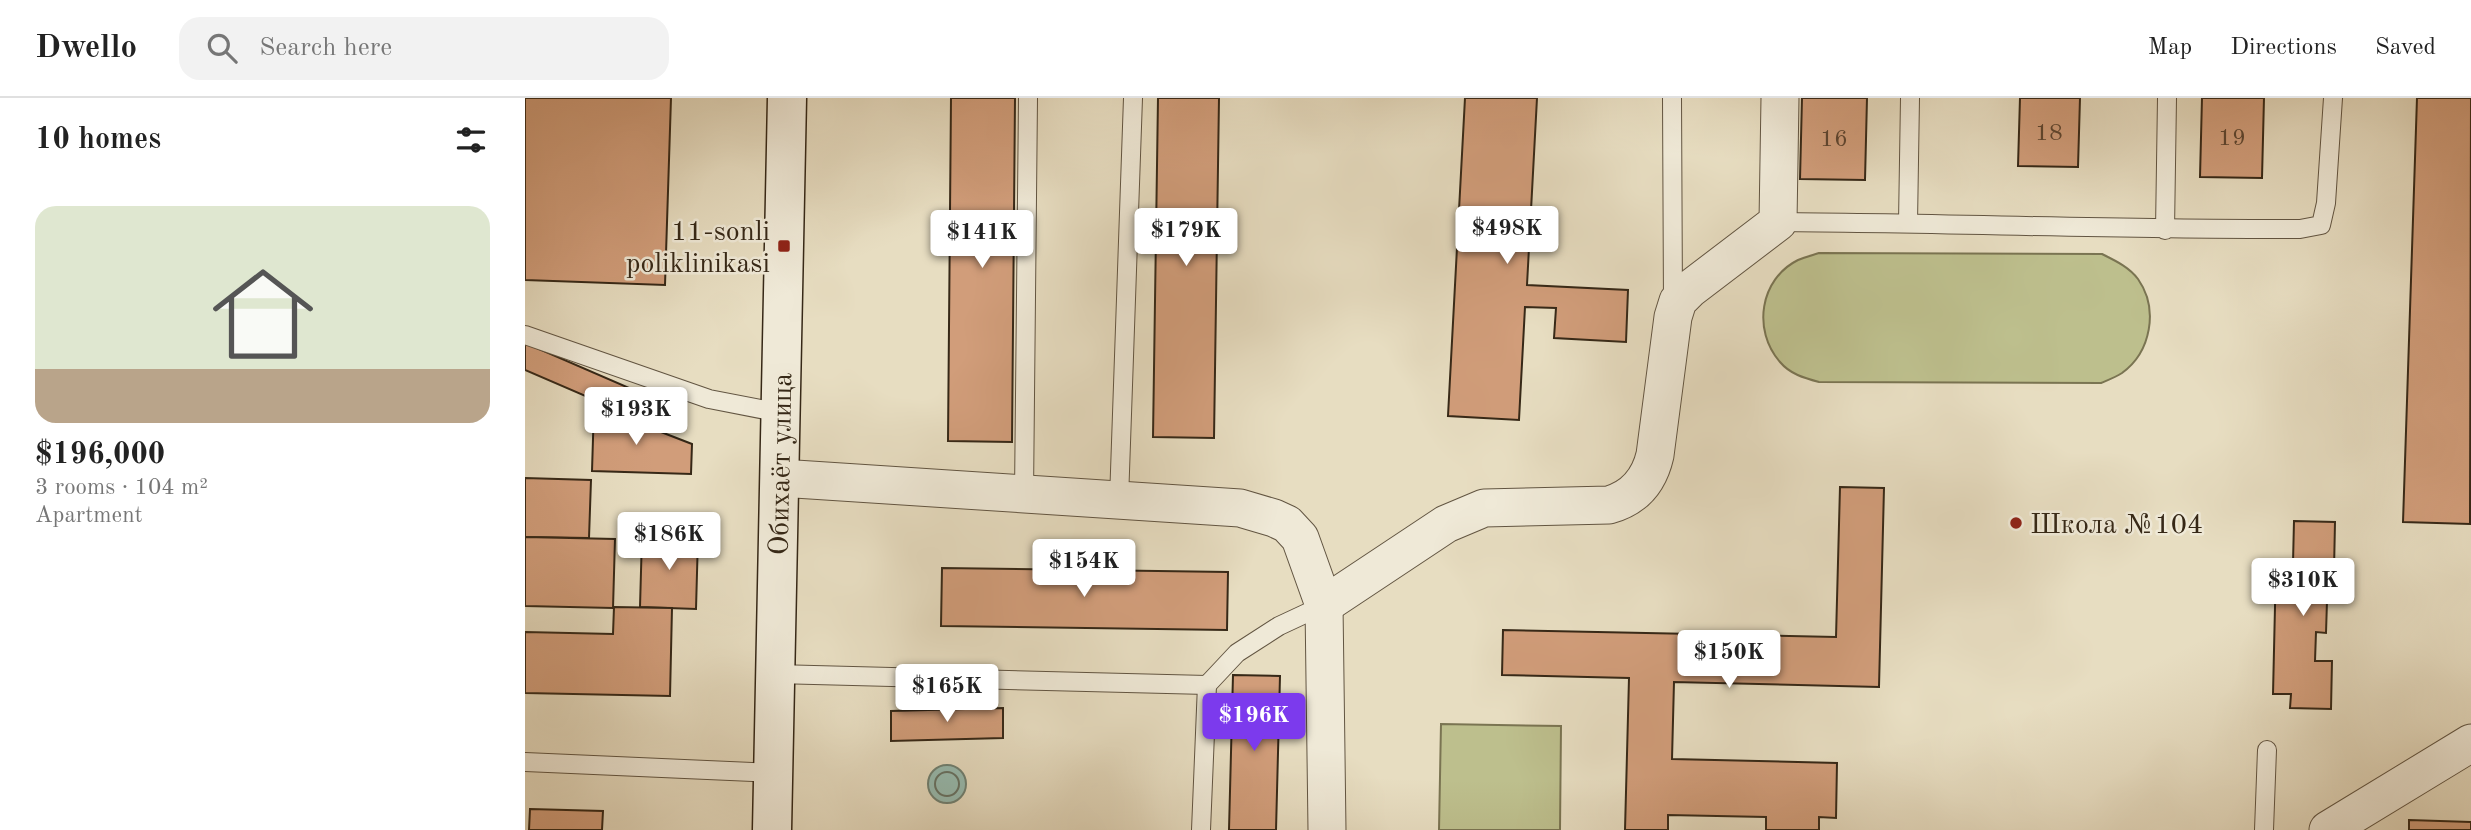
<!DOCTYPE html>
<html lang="en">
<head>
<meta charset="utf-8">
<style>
	:root { --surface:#fff; --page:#f2f2f2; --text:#222; --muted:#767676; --line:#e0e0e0; --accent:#7c3aed }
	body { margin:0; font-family:"Old Standard TT",serif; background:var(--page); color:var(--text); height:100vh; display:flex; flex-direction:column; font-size:26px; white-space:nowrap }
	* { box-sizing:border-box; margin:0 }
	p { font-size:23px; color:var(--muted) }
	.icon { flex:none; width:38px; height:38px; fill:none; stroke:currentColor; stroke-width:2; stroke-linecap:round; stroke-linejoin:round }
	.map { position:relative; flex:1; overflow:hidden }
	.details { display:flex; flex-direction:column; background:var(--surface); width:525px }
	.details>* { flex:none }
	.price { position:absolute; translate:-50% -60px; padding:0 16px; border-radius:7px; background:#fff; color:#222; font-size:23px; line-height:46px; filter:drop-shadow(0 2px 4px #0008) }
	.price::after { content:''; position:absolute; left:50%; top:42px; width:21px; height:16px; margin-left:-10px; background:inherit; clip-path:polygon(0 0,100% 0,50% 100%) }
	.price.current { background:var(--accent); color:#fff }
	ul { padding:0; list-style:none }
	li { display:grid; align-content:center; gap:14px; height:371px; padding:0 35px }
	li+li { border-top:2px solid var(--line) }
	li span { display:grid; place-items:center; height:217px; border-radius:21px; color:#555 }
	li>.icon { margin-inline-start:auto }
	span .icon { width:126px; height:126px; fill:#fffc; stroke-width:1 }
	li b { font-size:30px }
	h2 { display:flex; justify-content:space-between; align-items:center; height:84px; padding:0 35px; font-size:30px }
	header { display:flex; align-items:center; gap:42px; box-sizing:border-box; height:98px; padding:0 35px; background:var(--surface); border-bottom:2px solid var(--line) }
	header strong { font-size:33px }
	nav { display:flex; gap:38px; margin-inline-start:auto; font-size:24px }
	.search { width:490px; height:63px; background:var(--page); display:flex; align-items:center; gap:18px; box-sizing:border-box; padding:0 24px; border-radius:21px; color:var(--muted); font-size:26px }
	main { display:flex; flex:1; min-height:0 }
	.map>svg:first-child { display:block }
</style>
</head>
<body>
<header>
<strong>Dwello</strong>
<div class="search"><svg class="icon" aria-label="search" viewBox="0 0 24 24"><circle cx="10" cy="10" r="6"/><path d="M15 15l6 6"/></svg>Search here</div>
<nav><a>Map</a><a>Directions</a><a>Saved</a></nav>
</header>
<main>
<section class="details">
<h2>10 homes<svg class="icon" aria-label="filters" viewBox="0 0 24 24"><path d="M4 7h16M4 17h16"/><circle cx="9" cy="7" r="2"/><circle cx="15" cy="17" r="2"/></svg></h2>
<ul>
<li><span style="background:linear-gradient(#dfe7d0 75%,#b9a48a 0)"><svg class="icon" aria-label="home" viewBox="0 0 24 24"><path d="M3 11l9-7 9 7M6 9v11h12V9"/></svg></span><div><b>$196,000</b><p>3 rooms · 104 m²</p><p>Apartment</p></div></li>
</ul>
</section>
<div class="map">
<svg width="1946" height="732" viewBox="0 0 1946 732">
	<rect width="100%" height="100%" fill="#e7ddc1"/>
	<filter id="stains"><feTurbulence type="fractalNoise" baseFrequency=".00286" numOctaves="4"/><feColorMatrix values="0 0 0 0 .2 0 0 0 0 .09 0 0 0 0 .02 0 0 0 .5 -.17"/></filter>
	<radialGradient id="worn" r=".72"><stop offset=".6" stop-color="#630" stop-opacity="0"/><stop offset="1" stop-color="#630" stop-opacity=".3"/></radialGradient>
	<!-- green -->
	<g fill="#bdbf8d" stroke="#7a7452" stroke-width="2">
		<path d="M1294,155L1577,156C1591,163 1604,169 1613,181C1634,211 1626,254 1597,275C1591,279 1583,282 1576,285L1294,284C1279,280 1265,276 1255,264C1227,232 1235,181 1273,162C1280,159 1288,157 1294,155Z"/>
		<polygon points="916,626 1036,628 1035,732 914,732"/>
	</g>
	<!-- water -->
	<circle fill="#97bcb1" stroke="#708173" stroke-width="2" cx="422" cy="686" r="19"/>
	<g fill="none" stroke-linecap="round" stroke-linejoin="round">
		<!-- shore -->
		<circle stroke="#667264" stroke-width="2" cx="422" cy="686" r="12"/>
	</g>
	<!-- building -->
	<g fill="#d19d7a" stroke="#362817" stroke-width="2">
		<polygon points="0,0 146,0 140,187 0,182"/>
		<polygon points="426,0 490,0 487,344 423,343"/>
		<polygon points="633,0 694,0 689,340 628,339"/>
		<polygon points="940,0 1012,0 1002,187 1103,192 1101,244 1029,240 1031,210 1000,209 994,322 923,318"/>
		<polygon points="1277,0 1342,0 1340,82 1275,81"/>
		<polygon points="1495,0 1555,0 1553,69 1493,68"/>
		<polygon points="1677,0 1739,0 1737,80 1675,79"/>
		<polygon points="1892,0 1946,0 1945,426 1878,424"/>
		<polygon points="0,245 118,296 109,319 0,272"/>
		<polygon points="69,308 167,346 166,376 67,373"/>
		<polygon points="0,380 66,382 64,440 0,439"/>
		<polygon points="1315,389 1359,390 1354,589 1149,584 1147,661 1312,665 1311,720 1294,719 1294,732 1241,732 1241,719 1143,717 1143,732 1100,732 1104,580 977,577 978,532 1311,539"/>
		<polygon points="1769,423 1810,424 1809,472 1792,471 1792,503 1802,503 1801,535 1791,534 1790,563 1807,563 1806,611 1765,610 1766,596 1748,596 1751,465 1768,465"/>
		<polygon points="117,438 173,439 171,511 115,509"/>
		<polygon points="0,439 90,441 88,510 0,508"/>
		<polygon points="417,470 703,474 702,532 416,528"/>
		<polygon points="89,509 147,510 145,598 0,595 0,534 88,536"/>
		<polygon points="708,577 755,578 751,732 704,732"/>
		<polygon points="478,610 478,640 366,643 366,613"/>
		<polygon points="5,711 78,713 77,732 4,732"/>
		<polygon points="1884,722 1946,724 1946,732 1884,732"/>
	</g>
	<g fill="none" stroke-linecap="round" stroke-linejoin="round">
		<defs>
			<g id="lane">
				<polyline points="1147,0 1148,206"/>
				<path d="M1253,124C1427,125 1601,132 1775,131L1796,127L1801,105L1808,0"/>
				<polyline points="1383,125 1385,0"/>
				<polyline points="1640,132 1642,0"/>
				<polyline points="0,237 184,301 256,315"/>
				<polyline points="499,397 503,0"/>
				<polyline points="594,402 608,0"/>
				<polyline points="250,576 682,587 712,555 754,528 799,507"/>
				<polyline points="0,664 248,675"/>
				<polyline points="676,732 682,587"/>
				<polyline points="1739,732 1742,652"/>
			</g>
			<g id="street">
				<polyline points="255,380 715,410 749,420 762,426 775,440 799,507 802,732"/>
				<path d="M799,507L921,426L959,410L1084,407C1109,400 1124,383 1130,357L1148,219L1153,203L1165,191L1253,124L1255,0"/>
				<polyline points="1803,732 1946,645"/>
			</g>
			<g id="secondary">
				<path id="s1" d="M247,732L262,0"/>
			</g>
		</defs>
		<!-- lane casing -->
		<use href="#lane" stroke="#625542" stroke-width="20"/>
		<!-- street casing -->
		<use href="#street" stroke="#625542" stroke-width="39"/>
		<!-- secondary casing -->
		<use href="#secondary" stroke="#362817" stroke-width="41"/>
		<!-- lane -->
		<use href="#lane" stroke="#efe9d7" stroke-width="18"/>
		<!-- street -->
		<use href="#street" stroke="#efe9d7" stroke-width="37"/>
		<!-- secondary -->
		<use href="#secondary" stroke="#efe9d7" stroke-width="38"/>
	</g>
	<!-- markers -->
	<g fill="#8f2418" stroke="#efe9d7" stroke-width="2.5">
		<rect x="252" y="141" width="14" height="14" rx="3.5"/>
		<circle cx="1491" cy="425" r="7"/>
	</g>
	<g text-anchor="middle" stroke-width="5" stroke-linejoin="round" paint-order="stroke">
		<!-- number labels -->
		<g font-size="24" fill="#5d4530">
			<text x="1524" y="42">18</text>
			<text x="1707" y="47">19</text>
			<text x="1309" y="48">16</text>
		</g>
		<!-- poi labels -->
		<g font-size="28" fill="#362817" stroke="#efe9d7" text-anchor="end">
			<text x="245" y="142">11-sonli<tspan x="245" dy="32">poliklinikasi</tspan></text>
			<text x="1505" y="435" text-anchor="start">Школа №104</text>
		</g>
		<!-- street labels -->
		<g font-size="28" fill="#362817" stroke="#efe9d7">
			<text dy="10" stroke="none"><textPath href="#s1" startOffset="366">Обихаёт улица</textPath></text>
		</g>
	</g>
	<rect width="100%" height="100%" filter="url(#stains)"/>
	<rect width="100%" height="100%" fill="url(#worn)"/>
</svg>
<b class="price" style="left:982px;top:168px">$498K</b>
<b class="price" style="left:661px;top:170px">$179K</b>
<b class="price" style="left:457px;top:172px">$141K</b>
<b class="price" style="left:111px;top:349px">$193K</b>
<b class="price" style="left:144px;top:474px">$186K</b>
<b class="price" style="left:559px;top:501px">$154K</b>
<b class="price" style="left:1778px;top:520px">$310K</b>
<b class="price" style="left:1204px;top:592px">$150K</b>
<b class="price" style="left:422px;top:626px">$165K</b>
<b class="price current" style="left:729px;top:655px">$196K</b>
</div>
</main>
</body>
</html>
